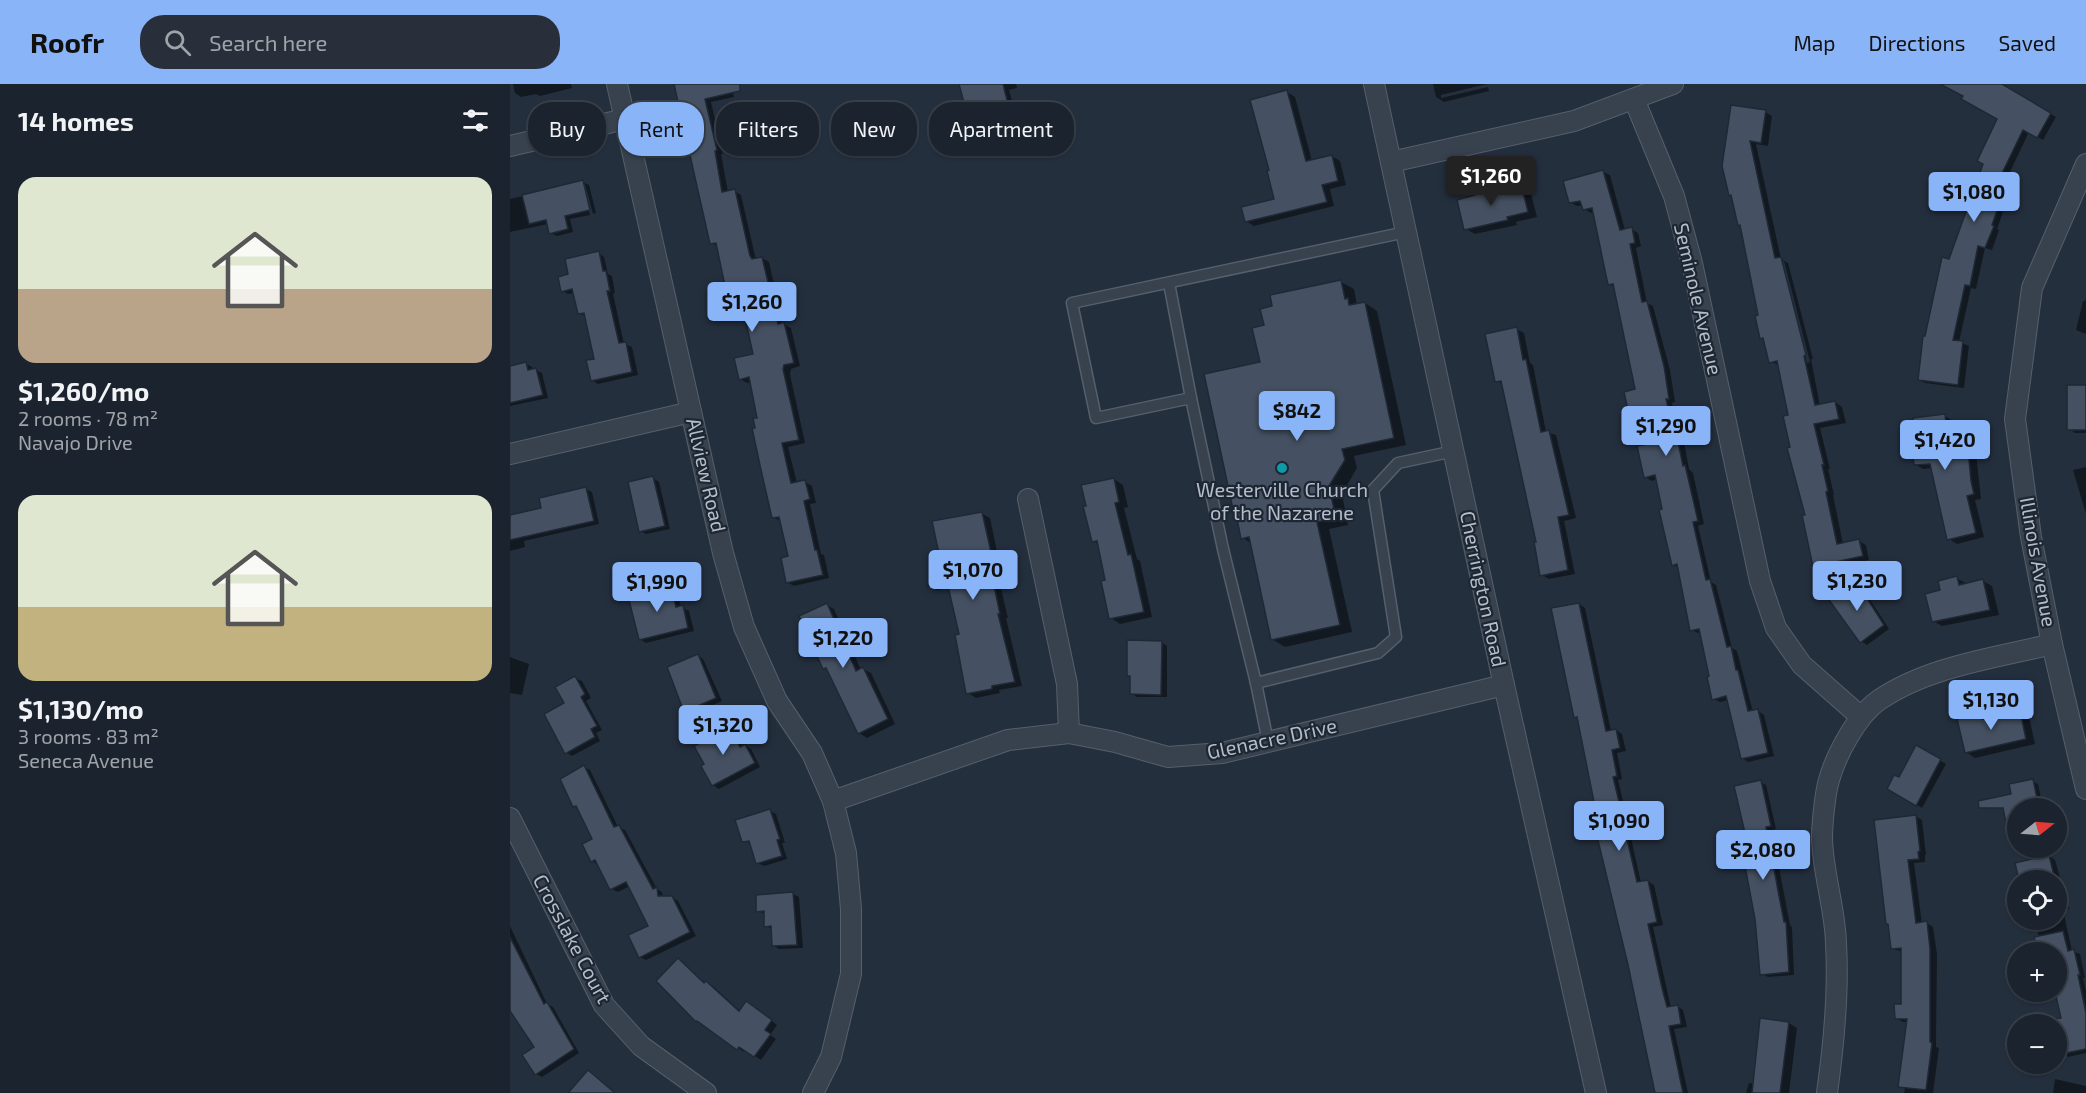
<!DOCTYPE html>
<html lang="en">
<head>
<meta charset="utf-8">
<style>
	:root { --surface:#1b232e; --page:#282f3a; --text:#f1f3f6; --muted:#a0a4aa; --line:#39404a; --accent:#8ab4f8 }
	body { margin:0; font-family:"Exo 2",sans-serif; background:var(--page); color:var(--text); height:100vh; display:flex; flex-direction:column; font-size:22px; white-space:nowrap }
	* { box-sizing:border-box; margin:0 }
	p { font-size:20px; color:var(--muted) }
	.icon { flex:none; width:33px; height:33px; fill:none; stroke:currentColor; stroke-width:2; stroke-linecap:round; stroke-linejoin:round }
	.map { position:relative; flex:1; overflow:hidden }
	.side { display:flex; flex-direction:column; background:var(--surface); width:510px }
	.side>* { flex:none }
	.banner { position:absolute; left:18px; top:18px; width:570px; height:54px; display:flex; gap:12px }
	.needle { width:39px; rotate:73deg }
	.buttons { position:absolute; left:1497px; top:714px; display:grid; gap:12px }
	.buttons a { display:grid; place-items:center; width:60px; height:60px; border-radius:50%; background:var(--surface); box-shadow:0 2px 4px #0004,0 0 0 2px var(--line); font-size:30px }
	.price { position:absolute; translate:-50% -51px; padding:0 14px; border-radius:6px; background:var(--accent); color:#111; font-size:20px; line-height:39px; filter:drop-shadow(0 2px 3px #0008) }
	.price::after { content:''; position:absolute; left:50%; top:36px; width:18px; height:14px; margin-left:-9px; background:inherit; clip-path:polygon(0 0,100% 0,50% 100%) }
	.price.active { background:#222; color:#fff }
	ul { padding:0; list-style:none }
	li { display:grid; align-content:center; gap:12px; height:318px; padding:0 18px }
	li span { display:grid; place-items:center; height:186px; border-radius:18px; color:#555 }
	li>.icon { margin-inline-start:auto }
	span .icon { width:108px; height:108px; fill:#fffc; stroke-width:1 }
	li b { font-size:26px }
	h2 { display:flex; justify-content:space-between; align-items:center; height:72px; padding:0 18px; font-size:26px }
	.chip { padding:0 21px; border-radius:24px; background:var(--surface); box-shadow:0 2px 4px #0004,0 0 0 2px var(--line); font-size:21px; line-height:54px }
	.chip.active { background:var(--accent); color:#111 }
	header { display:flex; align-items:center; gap:36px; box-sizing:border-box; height:84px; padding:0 30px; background:var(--accent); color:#111 }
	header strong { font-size:28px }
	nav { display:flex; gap:33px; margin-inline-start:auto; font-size:21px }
	.search { width:420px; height:54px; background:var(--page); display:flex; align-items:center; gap:15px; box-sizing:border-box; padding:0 21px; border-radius:24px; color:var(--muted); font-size:22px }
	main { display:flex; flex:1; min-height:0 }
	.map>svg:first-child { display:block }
</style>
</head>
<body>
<header>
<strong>Roofr</strong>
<div class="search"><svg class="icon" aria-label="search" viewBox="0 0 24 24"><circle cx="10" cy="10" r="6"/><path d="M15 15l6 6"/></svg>Search here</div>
<nav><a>Map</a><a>Directions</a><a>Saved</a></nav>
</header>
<main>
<section class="side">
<h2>14 homes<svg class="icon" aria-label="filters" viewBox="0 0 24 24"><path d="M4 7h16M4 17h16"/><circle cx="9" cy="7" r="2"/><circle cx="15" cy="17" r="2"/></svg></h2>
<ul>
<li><span style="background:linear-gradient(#dfe7d0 60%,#b9a48a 0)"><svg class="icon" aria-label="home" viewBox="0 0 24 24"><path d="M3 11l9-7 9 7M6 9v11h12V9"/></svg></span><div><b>$1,260/mo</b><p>2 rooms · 78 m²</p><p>Navajo Drive</p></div></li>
<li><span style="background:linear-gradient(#dfe7d0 60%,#c2b280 0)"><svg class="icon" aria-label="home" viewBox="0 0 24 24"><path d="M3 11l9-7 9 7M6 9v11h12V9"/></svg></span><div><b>$1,130/mo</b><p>3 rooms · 83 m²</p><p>Seneca Avenue</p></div></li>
</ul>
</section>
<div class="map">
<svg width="1576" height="1009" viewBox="0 0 1576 1009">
	<rect width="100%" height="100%" fill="#242f3e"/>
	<!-- shadow -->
	<g fill="#0007" fill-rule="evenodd">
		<polygon points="3,0 61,0 62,4 30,12 26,10 11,13 5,9"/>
		<polygon points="167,0 221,0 224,13 201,18 213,70 211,70 218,108 224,107 231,111 246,176 252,174 259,178 273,240 281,244 290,282 281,285 280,290 295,359 278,363 287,399 295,398 302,402 306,419 300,420 311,470 314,471 319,494 284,502 277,498 280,474 270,437 263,433 247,345 249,335 242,298 237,299 230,295 245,271 235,225 221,228 214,224 217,203 209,163 202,159"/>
		<path d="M451,0H506L507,4L499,6L507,35L480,42L474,39L471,30L465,32L458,29ZM476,26L461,30V27Z"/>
		<polygon points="923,0 977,0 931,11 931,14 978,3 979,7 934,18 926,13"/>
		<polygon points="1433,0 1487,0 1546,33 1533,56 1519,48 1487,115 1494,119 1491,127 1493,128 1487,145 1489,146 1482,166 1475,164 1466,205 1461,204 1449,258 1459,262 1454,304 1415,299 1409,296 1416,254 1440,177 1489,35"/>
		<polygon points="777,8 785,13 802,77 822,72 830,77 836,101 820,105 824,122 744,142 736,137 766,116"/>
		<path d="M1255,28L1262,32L1258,62L1246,60L1271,175L1278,179L1303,275H1301L1310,322L1325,318L1332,323L1336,339L1310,344L1320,385H1318L1324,411H1323L1333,460L1349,457L1356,461L1359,476L1311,486L1304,482L1296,432L1281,365L1280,332L1269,281L1261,278L1255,256L1252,254L1250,232L1232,142L1223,113L1220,111L1213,82ZM1271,177H1274L1300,278L1297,279Z"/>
		<polygon points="1093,88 1100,91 1115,146 1121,145 1128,149 1131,162 1126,164 1137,219 1143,222 1160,286 1165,318 1162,319 1170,357 1174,358 1179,385 1183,389 1194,440 1188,442 1201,498 1206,501 1222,564 1227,567 1243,628 1248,627 1254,631 1264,672 1238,678 1232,674 1219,616 1210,618 1203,615 1201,593 1191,549 1188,549 1182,546 1170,484 1163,481 1147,395 1142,397 1135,393 1139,361 1132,327 1126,329 1120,325 1127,306 1106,204 1099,200 1084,128 1081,129 1074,125 1073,121 1067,122 1060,118"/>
		<polygon points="72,98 79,101 86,129 83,130 75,100 72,100 80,131 60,135 63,148 47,152 40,149 38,140 0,148 0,115"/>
		<polygon points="1012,104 1021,110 1027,133 1006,138 1007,141 965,150 956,145 990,105 995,108"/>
		<polygon points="88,169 94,173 98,190 102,192 105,209 103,210 114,260 122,263 128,291 88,300 82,296 86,276 75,232 69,229 64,209 58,210 52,207 60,191"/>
		<polygon points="831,198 844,205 847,221 855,219 867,227 896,361 844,372 847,384 832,410 838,441 819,445 842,548 775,563 762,555 741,459 733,454 756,242"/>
		<polygon points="1576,214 1576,250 1566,246 1573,217 1575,217"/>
		<polygon points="1006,245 1014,249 1020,279 1023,281 1036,348 1046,351 1066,434 1054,437 1065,490 1039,495 1032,491 1028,459 993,300 987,297"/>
		<polygon points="16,280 22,283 23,286 26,286 32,289 38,314 0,322 0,283"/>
		<polygon points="1576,302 1576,349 1565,349 1559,345"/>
		<polygon points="1435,332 1443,337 1445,357 1457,356 1465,360 1471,415 1465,416 1474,453 1447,460 1439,455 1422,384 1413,385 1405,380 1403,357 1395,353"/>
		<polygon points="1576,383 1576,430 1563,386"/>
		<polygon points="143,394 149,398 160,445 136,450 130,447"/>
		<polygon points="604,395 613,401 618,423 614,424 627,475 630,477 642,533 610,540 601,534 597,497 590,461 583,457"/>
		<polygon points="76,405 82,408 89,440 14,457 15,463 0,467 0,432 33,425"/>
		<polygon points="471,429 480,434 490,482 486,483 498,534 496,534 512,602 489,606 490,609 466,614 458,609 450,552 440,503 427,506 420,502 433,479"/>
		<polygon points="1446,494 1456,499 1473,497 1482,502 1489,531 1432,542 1423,537 1432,507"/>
		<polygon points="1346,499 1352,503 1379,545 1357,561 1351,557"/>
		<polygon points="161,503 167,507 171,523 179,527 184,547 136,559 130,555"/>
		<polygon points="1069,520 1075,524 1101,647 1106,646 1112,650 1116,667 1107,669 1112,695 1108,696 1116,730 1125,733 1129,752 1121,754 1131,799 1138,797 1144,801 1153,841 1143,843 1161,924 1167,922 1173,926 1177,943 1164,945 1178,1009 1146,1009 1068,635 1065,633"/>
		<polygon points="316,521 324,525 351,586 353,585 361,589 385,640 357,654 349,649 320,587 315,584 309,574 304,570 300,552"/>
		<polygon points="651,558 657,562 657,613 627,613 621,609"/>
		<polygon points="187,571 193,575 212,617 182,630 176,627"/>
		<polygon points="0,573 19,580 12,611 0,609"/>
		<polygon points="65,594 72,597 81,614 76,617 92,646 86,649 90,657 62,672 56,668 56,620"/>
		<polygon points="1510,628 1519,633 1525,660 1465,674 1456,668 1470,631 1478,635"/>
		<polygon points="220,645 226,649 233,663 235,661 241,665 250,683 209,705 203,701"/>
		<polygon points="1407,663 1436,680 1412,724 1379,704 1389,695"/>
		<polygon points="74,683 80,686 108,743 115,746 147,805 152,808 153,814 162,813 168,817 186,852 136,876 130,873 140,842 120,802 108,808 102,805 88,781 82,777 84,755 70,726 64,722"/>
		<polygon points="1522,697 1528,700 1533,724 1508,724 1503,711"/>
		<polygon points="1250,698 1256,701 1266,745 1262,746 1280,841 1282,843 1284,891 1258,893 1252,890 1243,777"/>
		<polygon points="260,727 266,730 275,759 272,759 277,775 254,782 248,779 242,760 234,757"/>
		<polygon points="1405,732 1412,736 1416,771 1415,771 1415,778 1404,779 1412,840 1417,839 1423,843 1427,870 1426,963 1429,964 1423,1009 1394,1009 1395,1005 1389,1002 1398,938 1393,938 1386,934 1392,921 1392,868 1382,864 1380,841 1377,840"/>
		<polygon points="1539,772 1545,776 1559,825 1553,826 1562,867 1570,870 1575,894 1573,894 1576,907 1576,969 1558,973 1552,969 1549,956 1546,957 1546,940 1530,940 1553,935 1546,905 1546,868 1529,868 1526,854 1529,854 1525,836 1546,836 1546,796 1509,796 1506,780"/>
		<polygon points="283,810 289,813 293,864 269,865 263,861 262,845 256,842 255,830 248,827"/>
		<polygon points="0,842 37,920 43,923 69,969 32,993 26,990 26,964 0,924"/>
		<polygon points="168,876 196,900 203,902 230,927 242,922 267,941 260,951 266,955 251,976 235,965 234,968 228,964 187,937 148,897"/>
		<polygon points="1279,939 1287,944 1279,1009 1236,1009 1239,999 1245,1000"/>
		<polygon points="1545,995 1576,1002 1576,1009 1543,1009"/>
	</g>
	<!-- building -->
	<g fill="#455162" stroke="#1f2835" stroke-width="1.5">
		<polygon points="164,0 230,0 230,7 195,15 207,66 205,67 212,108 225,105 240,172 242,175 252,173 268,240 274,238 284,279 274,281 273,285 289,356 272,359 281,399 295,396 300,415 294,417 305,466 307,466 313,491 276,499 271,474 278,472 269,433 262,434 251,386 242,344 245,344 243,334 247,334 239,293 229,296 224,274 243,270 232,221 213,225 208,204 215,202 206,159 200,160"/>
		<polygon points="449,0 493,0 501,32 472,40 469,27 457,30"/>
		<polygon points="1430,0 1492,0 1541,29 1527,54 1513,46 1481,112 1489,115 1486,123 1488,124 1482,141 1484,142 1475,164 1468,162 1460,202 1455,201 1443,256 1453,257 1448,301 1408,296 1413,252 1415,252 1432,173 1439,175 1473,80 1467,77 1487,35 1451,15 1453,12"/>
		<polygon points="777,6 796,77 822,71 828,97 812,101 817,118 735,138 731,123 764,115 757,87 759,86 740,16"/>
		<polygon points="1221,21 1256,26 1251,59 1240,57 1265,174 1271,173 1296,271 1294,272 1305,321 1325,317 1329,335 1304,340 1314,381 1312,381 1318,407 1316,408 1327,460 1349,455 1353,472 1303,483 1292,431 1295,431 1277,364 1280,363 1273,332 1278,331 1267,277 1259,279 1253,254 1250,255 1245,232 1248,231 1230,141 1228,142 1221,111 1219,112 1212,82"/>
		<polygon points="1093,86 1110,146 1122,143 1125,159 1120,160 1132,218 1137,217 1154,282 1159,315 1156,315 1165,354 1167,353 1173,382 1175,381 1176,385 1188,437 1183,438 1196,496 1200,495 1217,563 1221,562 1226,586 1228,586 1238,627 1248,625 1258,669 1231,675 1216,612 1202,616 1197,593 1199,592 1189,545 1180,547 1167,480 1162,482 1149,426 1152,425 1145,391 1134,394 1127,362 1138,360 1130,323 1118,326 1114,308 1125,305 1103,200 1098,201 1082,124 1073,126 1070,117 1059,119 1053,97"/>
		<polygon points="73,96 80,126 55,132 58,145 39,150 36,136 19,140 12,111"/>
		<polygon points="1012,103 1018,128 997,133 998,136 954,146 947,116 990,104 991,108"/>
		<polygon points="89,167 93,187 96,187 100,207 97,207 109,259 116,258 122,288 81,297 76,276 84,275 74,229 68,230 62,205 51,208 48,193 58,190 55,175"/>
		<polygon points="831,196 835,215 838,214 839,221 855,218 884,354 832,365 835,376 819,402 826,434 807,438 830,541 761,556 739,453 731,455 726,430 724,430 694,290 750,278 742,244 754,241 750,225 762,222 760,211"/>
		<polygon points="1007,243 1013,276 1016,275 1031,348 1039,346 1059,431 1048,433 1058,486 1030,492 1024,458 1026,458 991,297 985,298 975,250"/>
		<polygon points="16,278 18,286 26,284 33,311 0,319 0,282"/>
		<rect x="1557" y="301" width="19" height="45"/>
		<polygon points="1435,330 1438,356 1457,354 1461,397 1464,410 1457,412 1466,449 1437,456 1420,380 1404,381 1401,353 1394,354 1392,338 1403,336 1403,334"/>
		<polygon points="143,392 155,442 129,448 118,398"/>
		<polygon points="604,394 609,418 605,419 618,471 621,470 634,528 599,535 591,497 595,496 587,457 582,458 573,422 576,422 571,401"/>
		<polygon points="76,403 84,437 0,456 0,431 31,424 29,414"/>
		<polygon points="472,428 483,477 479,478 490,530 488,530 505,598 482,602 482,605 456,610 445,551 449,550 437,498 417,502 431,479 422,437"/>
		<polygon points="1447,492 1449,501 1473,495 1480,526 1422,538 1415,510 1430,506 1428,497"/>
		<polygon points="1346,497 1374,541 1350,559 1319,516"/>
		<polygon points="161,502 166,523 173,521 178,544 129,556 118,512"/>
		<polygon points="317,519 346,587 353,583 378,635 348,650 316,584 313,585 306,570 303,572 294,553 298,551 289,532"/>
		<polygon points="1069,519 1096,647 1106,645 1110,664 1102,666 1107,692 1103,693 1112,730 1119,728 1124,749 1116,751 1127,798 1138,796 1147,838 1138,840 1152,904 1157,923 1168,921 1171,940 1159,942 1173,1009 1145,1009 1118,881 1079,719 1084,718 1067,633 1064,634 1041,524"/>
		<polygon points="617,556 652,557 651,611 620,610 620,592 617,592"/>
		<polygon points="188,570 206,614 174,628 157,583"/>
		<polygon points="65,592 75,610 71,613 87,642 81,645 85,653 55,670 34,630 54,619 45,603"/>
		<polygon points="1510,626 1516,655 1455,669 1447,635 1470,629 1472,635"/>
		<polygon points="220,643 230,663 235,660 245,679 202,702 191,682 194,680 184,662"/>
		<polygon points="1406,661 1431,675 1406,722 1377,705 1384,691 1389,693"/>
		<polygon points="74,681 104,743 109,741 143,805 147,803 148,812 162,812 180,848 129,874 118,851 138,842 116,798 100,806 85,776 81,778 72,760 82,755 66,722 63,723 50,695"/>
		<polygon points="1523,695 1529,724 1508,724 1508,758 1500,759 1493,724 1469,724 1468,717 1501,710 1499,700"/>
		<polygon points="1251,696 1261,742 1256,743 1274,838 1276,838 1279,888 1250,891 1245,835 1234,777 1241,775 1224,702"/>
		<polygon points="260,725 270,755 267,756 272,772 246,780 239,757 232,758 225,736"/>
		<polygon points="1406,731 1410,767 1408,768 1409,775 1398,776 1406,839 1417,837 1420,865 1420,958 1422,959 1416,1006 1388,1003 1397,935 1385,935 1384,920 1391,920 1391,864 1381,865 1378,840 1376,840 1364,736"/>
		<polygon points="1539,771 1545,796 1509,796 1505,779"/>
		<polygon points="283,808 287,861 262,862 261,842 254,843 254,827 246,828 246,811"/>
		<polygon points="1553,847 1558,867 1564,865 1570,891 1568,891 1576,929 1576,965 1551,970 1546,949 1546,935 1551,934 1546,912 1546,869 1550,868 1528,868 1524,853"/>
		<polygon points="0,853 34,920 37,918 64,965 25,991 12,971 24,963 0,927"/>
		<polygon points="168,874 194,899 196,897 229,927 236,917 262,936 255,946 261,950 244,973 229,963 227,966 187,937 186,938 146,897"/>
		<polygon points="1250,934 1279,938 1270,1009 1242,1009"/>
		<polygon points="78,986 105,1009 58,1009"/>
	</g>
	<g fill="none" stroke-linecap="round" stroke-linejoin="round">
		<defs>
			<g id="service">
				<polyline points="659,199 681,314"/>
				<polyline points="746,599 713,465 681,314 586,334 562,219 896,148"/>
				<polyline points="758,658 746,599 868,569 886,553 863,406 888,379 944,367"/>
			</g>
			<g id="minor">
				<polyline points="107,0 213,469 234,543 267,617 302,669 323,717 336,769 341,825 341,890 321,973 303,1009"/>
				<polyline points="864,0 994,601 1086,1009"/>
				<polyline points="1124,15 1164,112 1182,179 1250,497 1266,544 1292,581 1351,633"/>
				<polyline points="0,62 115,35"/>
				<polyline points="881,78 1064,37 1163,0"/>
				<polyline points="1576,80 1522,204 1505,335 1521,453 1542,560 1576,705"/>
				<polyline points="0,370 181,328"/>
				<polyline points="518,415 557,600 559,649"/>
				<polyline points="323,717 498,656 559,649 605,658 658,673 712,669 994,601"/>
				<polyline points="0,734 94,921 131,962 196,1009"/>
				<path d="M1317,1009C1324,959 1329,909 1326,859C1325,824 1313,790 1312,755C1312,741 1315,709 1319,696C1326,671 1347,631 1369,616C1419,582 1485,574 1542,560"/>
			</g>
		</defs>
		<!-- service casing -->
		<use href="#service" stroke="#565f6c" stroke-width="13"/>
		<!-- minor casing -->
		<use href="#minor" stroke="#565f6c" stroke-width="22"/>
		<!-- service -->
		<use href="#service" stroke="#38414e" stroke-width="10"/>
		<!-- minor -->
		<use href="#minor" stroke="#38414e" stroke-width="20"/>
	</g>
	<!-- markers -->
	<circle fill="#0f9aa8" stroke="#1d2633" stroke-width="2" cx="772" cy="384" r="6"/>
	<g text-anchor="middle" stroke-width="4.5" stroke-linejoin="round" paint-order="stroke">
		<!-- street labels -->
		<g font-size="20" fill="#b4bcc9" stroke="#1d2633">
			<text transform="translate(1188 215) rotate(77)" y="7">Seminole Avenue</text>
			<text transform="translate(196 391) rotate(77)" y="7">Allview Road</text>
			<text transform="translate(1528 478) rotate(80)" y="7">Illinois Avenue</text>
			<text transform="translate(973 505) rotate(78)" y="7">Cherrington Road</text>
			<text transform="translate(762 655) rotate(-12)" y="7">Glenacre Drive</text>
			<text transform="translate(62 855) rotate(62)" y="7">Crosslake Court</text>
		</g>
		<!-- poi labels -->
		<g font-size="20" fill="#b4bcc9" stroke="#1d2633">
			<text x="772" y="413">Westerville Church<tspan x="772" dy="23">of the Nazarene</tspan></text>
		</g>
	</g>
</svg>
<div class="buttons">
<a><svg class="needle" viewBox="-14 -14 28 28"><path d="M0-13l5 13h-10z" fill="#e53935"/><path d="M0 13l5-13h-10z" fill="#a0a4aa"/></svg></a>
<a><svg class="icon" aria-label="locate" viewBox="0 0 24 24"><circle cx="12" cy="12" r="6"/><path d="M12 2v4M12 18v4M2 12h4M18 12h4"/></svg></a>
<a>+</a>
<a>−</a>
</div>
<b class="price active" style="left:981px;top:123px">$1,260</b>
<b class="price" style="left:1464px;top:139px">$1,080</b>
<b class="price" style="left:242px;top:249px">$1,260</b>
<b class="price" style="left:787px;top:358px">$842</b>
<b class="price" style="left:1156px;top:373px">$1,290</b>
<b class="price" style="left:1435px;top:387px">$1,420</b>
<b class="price" style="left:463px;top:517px">$1,070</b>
<b class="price" style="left:1347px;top:528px">$1,230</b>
<b class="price" style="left:147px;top:529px">$1,990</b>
<b class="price" style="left:333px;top:585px">$1,220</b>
<b class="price" style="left:1481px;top:647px">$1,130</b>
<b class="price" style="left:213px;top:672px">$1,320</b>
<b class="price" style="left:1109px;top:768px">$1,090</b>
<b class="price" style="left:1253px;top:797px">$2,080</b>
<div class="banner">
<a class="chip">Buy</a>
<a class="chip active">Rent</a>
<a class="chip">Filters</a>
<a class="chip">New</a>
<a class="chip">Apartment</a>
</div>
</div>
</main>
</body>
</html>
